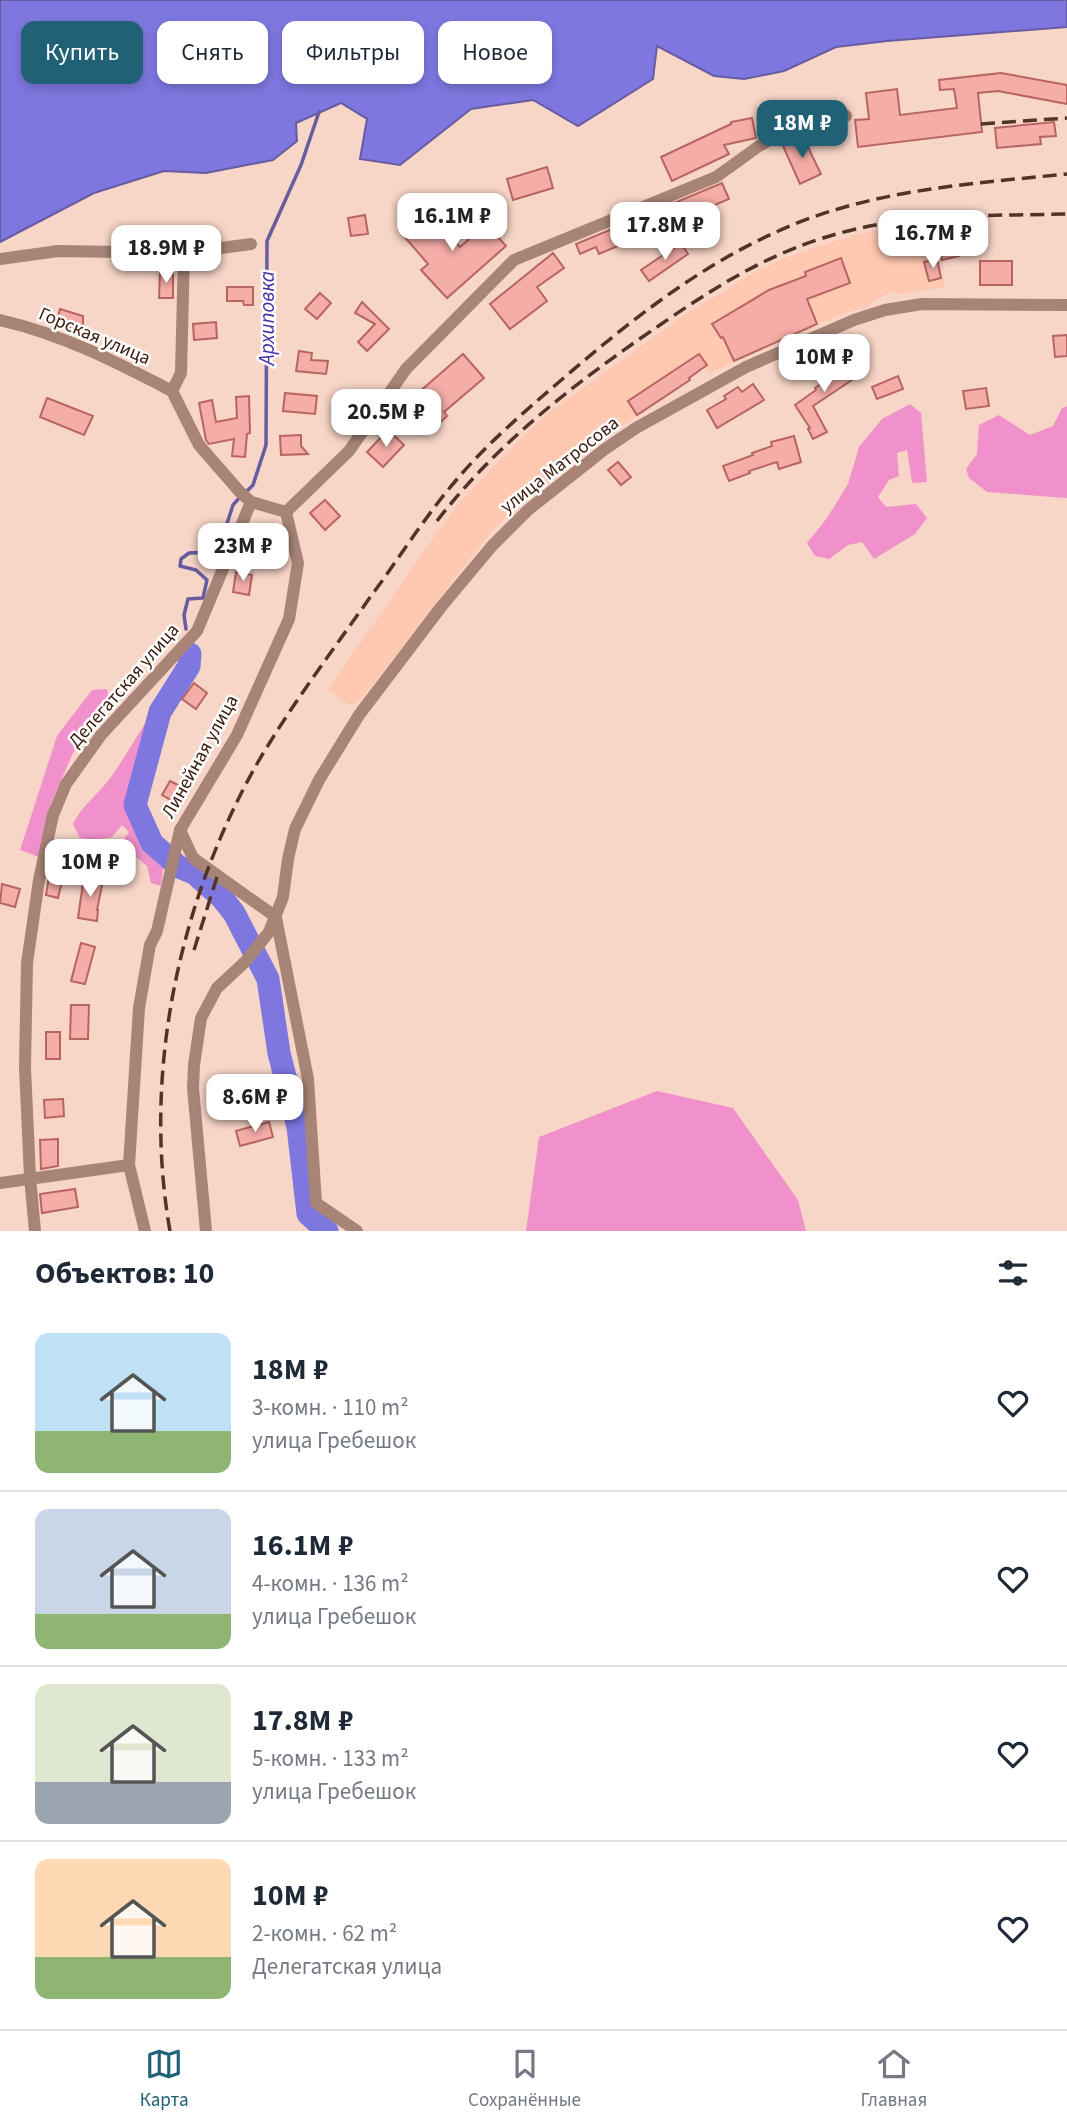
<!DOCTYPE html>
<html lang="ru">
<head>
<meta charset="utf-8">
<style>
	:root { --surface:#fff; --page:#f6f6f7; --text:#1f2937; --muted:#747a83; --line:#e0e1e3; --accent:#206176 }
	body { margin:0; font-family:"Source Sans 3",sans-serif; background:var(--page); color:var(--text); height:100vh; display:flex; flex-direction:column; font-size:26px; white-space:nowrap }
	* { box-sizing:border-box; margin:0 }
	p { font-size:23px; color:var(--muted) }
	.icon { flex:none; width:38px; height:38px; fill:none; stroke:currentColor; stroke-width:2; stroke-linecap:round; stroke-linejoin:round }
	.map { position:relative; height:1231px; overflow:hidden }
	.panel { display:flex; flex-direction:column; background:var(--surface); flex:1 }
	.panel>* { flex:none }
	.banner { position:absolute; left:21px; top:21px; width:700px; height:63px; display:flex; gap:14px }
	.price { position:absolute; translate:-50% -60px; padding:0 16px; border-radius:14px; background:#fff; color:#222; font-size:23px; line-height:46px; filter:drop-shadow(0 2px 4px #0008) }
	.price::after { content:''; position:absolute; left:50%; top:42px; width:21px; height:16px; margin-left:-10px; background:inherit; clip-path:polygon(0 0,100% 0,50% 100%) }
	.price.selected { background:var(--accent); color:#fff }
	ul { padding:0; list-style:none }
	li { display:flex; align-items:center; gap:21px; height:175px; padding:0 35px }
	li+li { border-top:2px solid var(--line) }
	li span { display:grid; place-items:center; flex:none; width:196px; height:140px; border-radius:14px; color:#555 }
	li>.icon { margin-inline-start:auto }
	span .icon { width:84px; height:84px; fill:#fffc; stroke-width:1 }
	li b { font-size:30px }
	h2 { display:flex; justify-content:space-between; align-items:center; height:84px; padding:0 35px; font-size:30px }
	.tag { padding:0 24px; border-radius:14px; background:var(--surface); box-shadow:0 4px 10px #0003; font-size:24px; line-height:63px }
	.tag.selected { background:var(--accent); color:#fff }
	.tab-bar { display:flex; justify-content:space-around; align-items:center; height:98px; border-top:2px solid var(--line); background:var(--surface); font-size:19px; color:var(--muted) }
	.tab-bar a { display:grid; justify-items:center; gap:4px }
	.tab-bar .selected { color:var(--accent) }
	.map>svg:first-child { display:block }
</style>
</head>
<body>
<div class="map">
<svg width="1067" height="1231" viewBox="0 0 1067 1231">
	<rect width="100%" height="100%" fill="#f7d5c7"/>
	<!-- built -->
	<polygon fill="#ffc8b1" points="933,223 937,237 964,232 967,245 958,247 959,256 940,261 945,287 901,294 890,292 864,309 862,307 817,324 710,373 705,367 689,377 690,380 637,415 579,458 506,517 491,532 366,693 354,704 348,705 328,689 438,531 460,502 522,437 551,411 687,313 750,275 783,259 803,251 851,236 877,230"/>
	<!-- green -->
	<g fill="#f091cb">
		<polygon points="910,404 921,413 927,482 912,483 907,450 897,453 899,476 889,480 878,497 886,507 916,504 927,518 915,534 874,559 862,542 848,545 829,559 815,556 807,543 827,518 848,484 859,447 882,419"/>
		<polygon points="1067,406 1067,498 987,492 969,478 966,469 977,454 979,425 999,415 1030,435 1053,426 1062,408"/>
		<path d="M176,669L187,677L163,727L145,788L141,809L155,842L156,862L163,868L161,886L151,883L147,866L120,844L129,832L122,825L112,837L96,840L80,838L73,824C82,805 99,794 111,777C135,742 156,705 176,669Z"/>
		<polygon points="107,689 111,707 73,753 51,803 39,857 20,850 57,736 92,690"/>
		<polygon points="657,1091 733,1108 798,1200 806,1231 526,1231 539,1137"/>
	</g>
	<!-- water -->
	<polygon fill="#7d77df" stroke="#695ba0" stroke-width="2" points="0,0 1067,0 1067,27 887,41 836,47 784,71 744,79 714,76 657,46 653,79 578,126 533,100 471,109 400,165 360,159 367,119 341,103 296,123 297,141 273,160 206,173 164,171 94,193 0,242"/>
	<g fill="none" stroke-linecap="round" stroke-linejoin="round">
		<!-- stream -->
		<g stroke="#695ba0" stroke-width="3.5">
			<polyline points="246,492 253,485 266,445 267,241 301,165 319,112"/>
			<polyline points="186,629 184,615 188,599 203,598 207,580 196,570 180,566 181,559 189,553 213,552 222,539 233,505 240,497"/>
		</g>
		<!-- river -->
		<polyline stroke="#7d77df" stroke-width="23" points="190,654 189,666 160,712 135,805 152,843 179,867 194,873 222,898 234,913 268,979 279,1053 298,1127 308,1214 327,1231"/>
	</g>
	<!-- building -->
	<g fill="#f5ada8" stroke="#b86562" stroke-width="2">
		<polygon points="1001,73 1067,85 1067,104 998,91 978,93 982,132 858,147 855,120 869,119 866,93 897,89 900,115 957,108 954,89 940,90 939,80"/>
		<polygon points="752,118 756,138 724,145 729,154 672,181 661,157 731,124 731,122"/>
		<polygon points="1054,122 1056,136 1040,137 1041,144 997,148 995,128"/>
		<polygon points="803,137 821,174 800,184 783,146"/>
		<polygon points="547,167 553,188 513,200 507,179"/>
		<polygon points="722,183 729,199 599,254 596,247 580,254 576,244"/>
		<polygon points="429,212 460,247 486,224 506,246 447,298 421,270 428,264 403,235"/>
		<polygon points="365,215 368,234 351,236 348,218"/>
		<polygon points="964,232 967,245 957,247 959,256 942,260 937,238"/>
		<polygon points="681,243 688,254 649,281 641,270"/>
		<polygon points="553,253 564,268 537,287 547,301 510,329 490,304"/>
		<polygon points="841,258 850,283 807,299 817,324 734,361 723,337 721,338 712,324 769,290 806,276 805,272"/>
		<polygon points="937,259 941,278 929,281 924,262"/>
		<rect x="980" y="261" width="32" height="24"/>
		<polygon points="160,272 173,272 173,298 159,298"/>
		<polygon points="227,287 253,287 253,305 244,305 243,301 227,301"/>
		<polygon points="320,293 331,303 317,319 305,309"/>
		<polygon points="362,302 389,329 367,351 358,342 375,324 355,313"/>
		<polygon points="60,309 83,316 83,327 75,325 74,329 56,324"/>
		<polygon points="216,322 217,338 194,340 193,324"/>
		<polygon points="1067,335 1067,356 1055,357 1053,336"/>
		<polygon points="299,351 312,353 311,360 328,361 326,374 296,371"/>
		<polygon points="463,354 484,378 444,412 447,416 429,433 404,405"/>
		<polygon points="699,354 707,365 689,378 690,380 637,415 628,401"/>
		<polygon points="839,356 855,378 813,406 827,432 813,439 808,429 810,428 795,405 816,390 815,388 826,380 819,370"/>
		<polygon points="898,376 903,389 877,399 872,387"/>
		<polygon points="753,384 764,400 717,428 707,410 726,399 724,396 738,387 742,392"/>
		<polygon points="986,388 989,406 966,409 963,391"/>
		<polygon points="285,393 317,396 315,414 283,411"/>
		<polygon points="249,396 250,433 247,434 245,457 232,456 234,439 209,444 206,440 199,403 212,400 216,422 237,418 236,397"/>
		<polygon points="47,398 93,416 84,435 40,417"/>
		<polygon points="388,430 404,445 383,467 367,452"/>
		<polygon points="301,435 301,446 308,454 281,455 280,436"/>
		<polygon points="794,436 801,462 779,469 777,462 749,471 750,473 729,481 723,466 753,455 752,453 772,446 771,442"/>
		<polygon points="618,462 631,477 621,485 608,470"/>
		<polygon points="325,500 340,516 325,530 310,513"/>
		<polygon points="236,572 252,575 249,595 233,592"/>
		<polygon points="194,683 207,693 196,709 182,699"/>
		<polygon points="170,781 184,788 176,803 162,795"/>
		<polygon points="50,870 64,873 58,898 46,895"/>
		<polygon points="84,876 103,880 97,910 98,910 97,921 78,918"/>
		<polygon points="2,884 20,889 15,907 0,903"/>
		<polygon points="81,943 95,947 85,984 71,981"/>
		<polygon points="71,1005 89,1005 88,1039 70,1039"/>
		<rect x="46" y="1032" width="14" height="27"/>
		<polygon points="63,1099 64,1116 45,1118 44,1100"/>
		<polygon points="269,1122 273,1137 240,1146 236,1131"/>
		<polygon points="58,1139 58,1166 41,1169 40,1140"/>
		<polygon points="75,1189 78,1207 42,1213 40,1194"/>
	</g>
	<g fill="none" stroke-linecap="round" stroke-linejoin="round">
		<!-- minor -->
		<g stroke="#a78476" stroke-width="12">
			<polyline points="0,259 58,251 184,253 251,244"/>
			<path d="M0,320C62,334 116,362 172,391"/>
			<polyline points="172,391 199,445 239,491 251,502 286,512"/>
			<polyline points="172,391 181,373 184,253"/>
			<polyline points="286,512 349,451 406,369 514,260 716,177 759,146 789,129 846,116"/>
			<polyline points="180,830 193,858 276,917"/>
			<polyline points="276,918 308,1079 316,1203 357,1231"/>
			<polyline points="0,1183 129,1165"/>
			<polyline points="35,1231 30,1177 25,1068 27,963 39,880 53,815 66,784 101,735 197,631 251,502"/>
			<polyline points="145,1231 129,1165 139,1008 150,945 157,931 180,830 237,735 289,619 298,563 286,512"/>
			<polyline points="206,1231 193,1088 194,1065 201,1018 217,988 246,961 269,932 283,897 288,859 295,829 319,780 359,715 441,607 492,546 528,510 605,449 636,428 746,367 854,320 885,310 922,304 1067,305"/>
		</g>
		<!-- rail -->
		<g stroke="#533326" stroke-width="3.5" stroke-dasharray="14 7" stroke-linecap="butt">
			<polyline points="981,124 1067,118"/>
			<path d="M437,521C494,447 565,391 641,338C712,289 770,249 856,229C924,213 997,216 1067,214"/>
			<polyline points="194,950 217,877"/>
			<path d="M170,1231C142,1073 179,901 258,762C292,704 333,650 371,596C400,557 426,515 458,478C488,443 524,412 559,382C625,325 693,270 774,233C866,190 967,184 1067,174"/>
		</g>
	</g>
	<g text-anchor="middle" stroke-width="5" stroke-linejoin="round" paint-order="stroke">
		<!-- street labels -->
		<g font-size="19" fill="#3a1b0e" stroke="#fefefe">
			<text transform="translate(95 335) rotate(23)" y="7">Горская улица</text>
			<text transform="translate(559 464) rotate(-38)" y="7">улица Матросова</text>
			<text transform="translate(123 685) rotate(-49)" y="7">Делегатская улица</text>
			<text transform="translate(199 756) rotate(-61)" y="7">Линейная улица</text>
		</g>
		<!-- water labels -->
		<g font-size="21" font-style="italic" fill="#452fa9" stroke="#fefefe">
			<text transform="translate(267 318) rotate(-90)" y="7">Архиповка</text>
		</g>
	</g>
</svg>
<b class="price selected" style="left:802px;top:160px">18M ₽</b>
<b class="price" style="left:452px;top:253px">16.1M ₽</b>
<b class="price" style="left:665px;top:262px">17.8M ₽</b>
<b class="price" style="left:933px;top:270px">16.7M ₽</b>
<b class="price" style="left:166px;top:285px">18.9M ₽</b>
<b class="price" style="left:824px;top:394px">10M ₽</b>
<b class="price" style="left:386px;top:449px">20.5M ₽</b>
<b class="price" style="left:243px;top:583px">23M ₽</b>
<b class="price" style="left:90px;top:899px">10M ₽</b>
<b class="price" style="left:255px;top:1134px">8.6M ₽</b>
<div class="banner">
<a class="tag selected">Купить</a>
<a class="tag">Снять</a>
<a class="tag">Фильтры</a>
<a class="tag">Новое</a>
</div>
</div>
<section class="panel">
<h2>Объектов: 10<svg class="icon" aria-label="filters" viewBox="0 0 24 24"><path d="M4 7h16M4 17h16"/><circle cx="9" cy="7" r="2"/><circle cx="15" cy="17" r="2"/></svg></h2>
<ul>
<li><span style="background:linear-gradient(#bfe0f5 70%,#8fb573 0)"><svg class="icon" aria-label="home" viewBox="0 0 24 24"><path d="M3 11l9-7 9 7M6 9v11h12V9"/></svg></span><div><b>18M ₽</b><p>3-комн. · 110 m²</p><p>улица Гребешок</p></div><svg class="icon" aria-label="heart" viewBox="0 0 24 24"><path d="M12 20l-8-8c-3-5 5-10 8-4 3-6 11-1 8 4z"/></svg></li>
<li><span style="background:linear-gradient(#c9d6e8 75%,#8fb573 0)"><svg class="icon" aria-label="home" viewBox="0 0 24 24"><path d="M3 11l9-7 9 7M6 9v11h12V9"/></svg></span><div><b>16.1M ₽</b><p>4-комн. · 136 m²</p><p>улица Гребешок</p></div><svg class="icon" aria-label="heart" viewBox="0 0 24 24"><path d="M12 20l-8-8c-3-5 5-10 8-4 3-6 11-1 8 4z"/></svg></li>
<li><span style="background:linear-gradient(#dfe7d0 70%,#9aa5b1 0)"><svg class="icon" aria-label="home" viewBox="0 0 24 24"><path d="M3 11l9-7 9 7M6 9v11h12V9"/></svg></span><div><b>17.8M ₽</b><p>5-комн. · 133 m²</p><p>улица Гребешок</p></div><svg class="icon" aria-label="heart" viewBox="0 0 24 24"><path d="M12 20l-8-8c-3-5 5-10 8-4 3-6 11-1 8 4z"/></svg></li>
<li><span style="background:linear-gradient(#ffd9b3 70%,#8fb573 0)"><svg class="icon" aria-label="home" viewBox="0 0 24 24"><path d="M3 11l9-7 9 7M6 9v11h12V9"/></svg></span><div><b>10M ₽</b><p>2-комн. · 62 m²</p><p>Делегатская улица</p></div><svg class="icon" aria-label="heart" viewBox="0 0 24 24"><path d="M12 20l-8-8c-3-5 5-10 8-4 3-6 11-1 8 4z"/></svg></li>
</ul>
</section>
<nav class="tab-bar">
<a class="selected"><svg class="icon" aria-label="map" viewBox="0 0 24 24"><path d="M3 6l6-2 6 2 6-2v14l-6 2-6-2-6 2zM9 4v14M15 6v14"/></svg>Карта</a>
<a><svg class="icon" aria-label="saved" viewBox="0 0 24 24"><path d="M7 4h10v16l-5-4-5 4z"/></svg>Сохранённые</a>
<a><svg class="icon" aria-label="home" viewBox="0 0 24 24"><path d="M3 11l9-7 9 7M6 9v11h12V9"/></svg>Главная</a>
</nav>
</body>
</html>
